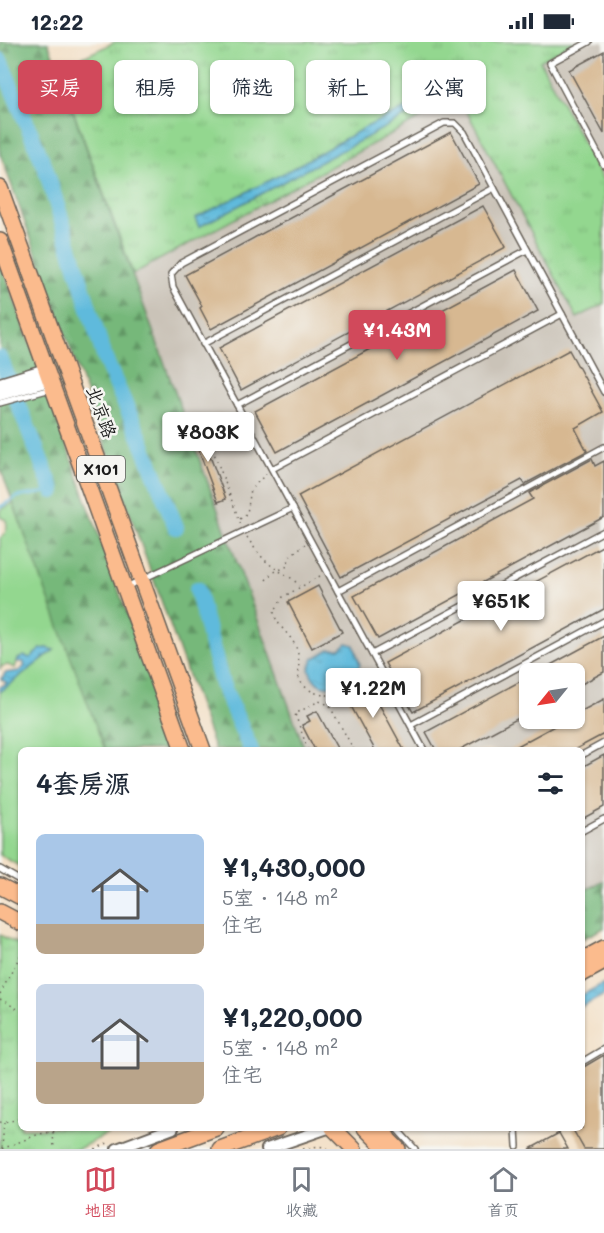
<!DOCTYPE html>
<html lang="zh">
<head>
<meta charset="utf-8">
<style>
	:root { --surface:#fff; --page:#f2f2f3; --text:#1f2937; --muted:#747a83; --line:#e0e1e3; --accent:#d1495b }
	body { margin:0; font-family:Mali,"LXGW WenKai TC",sans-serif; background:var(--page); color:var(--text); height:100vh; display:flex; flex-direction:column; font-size:22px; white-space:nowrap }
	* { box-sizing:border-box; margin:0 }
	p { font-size:20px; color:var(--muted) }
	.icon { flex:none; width:33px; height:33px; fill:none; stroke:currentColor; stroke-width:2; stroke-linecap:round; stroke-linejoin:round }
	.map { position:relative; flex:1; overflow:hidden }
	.side { position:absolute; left:18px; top:705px; width:567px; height:384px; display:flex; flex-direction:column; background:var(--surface); border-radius:9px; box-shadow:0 2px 4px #0004 }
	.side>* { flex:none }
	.top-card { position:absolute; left:18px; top:18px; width:568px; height:54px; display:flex; gap:12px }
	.needle { width:39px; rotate:240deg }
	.tools { position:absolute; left:519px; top:621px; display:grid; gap:12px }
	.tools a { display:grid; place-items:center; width:66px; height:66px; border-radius:9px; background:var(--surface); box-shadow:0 2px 4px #0004; font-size:30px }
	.price { position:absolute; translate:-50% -51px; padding:0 14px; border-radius:6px; background:#fff; color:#222; font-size:20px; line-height:39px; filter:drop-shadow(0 2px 3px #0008) }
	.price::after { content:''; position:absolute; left:50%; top:36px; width:18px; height:14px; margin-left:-9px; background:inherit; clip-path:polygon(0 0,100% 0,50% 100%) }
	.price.selected { background:var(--accent); color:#fff }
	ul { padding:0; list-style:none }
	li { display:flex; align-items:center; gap:18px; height:150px; padding:0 18px }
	li span { display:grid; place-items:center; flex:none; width:168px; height:120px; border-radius:9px; color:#555 }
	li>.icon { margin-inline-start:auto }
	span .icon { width:72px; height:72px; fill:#fffc; stroke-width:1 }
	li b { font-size:26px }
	h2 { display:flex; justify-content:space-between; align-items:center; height:72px; padding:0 18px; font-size:26px }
	.chip { padding:0 21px; border-radius:9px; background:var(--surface); box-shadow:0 2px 4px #0004; font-size:21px; line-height:54px }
	.chip.selected { background:var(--accent); color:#fff }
	.status { display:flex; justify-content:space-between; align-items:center; height:42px; padding:0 30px; background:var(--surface); direction:ltr }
	.status svg { height:16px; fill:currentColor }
	.dock { display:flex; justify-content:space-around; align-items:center; height:84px; border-top:2px solid var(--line); background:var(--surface); font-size:16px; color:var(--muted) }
	.dock a { display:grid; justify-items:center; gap:3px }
	.dock .selected { color:var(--accent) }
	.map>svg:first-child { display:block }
</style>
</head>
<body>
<div class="status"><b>12:22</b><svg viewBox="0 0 49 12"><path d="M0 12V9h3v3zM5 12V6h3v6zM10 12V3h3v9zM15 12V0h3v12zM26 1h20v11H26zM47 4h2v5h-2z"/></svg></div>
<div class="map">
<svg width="604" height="1107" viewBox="0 0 604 1107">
	<defs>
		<pattern id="grass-tufts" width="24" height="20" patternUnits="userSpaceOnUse" patternTransform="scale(1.5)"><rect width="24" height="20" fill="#93d78f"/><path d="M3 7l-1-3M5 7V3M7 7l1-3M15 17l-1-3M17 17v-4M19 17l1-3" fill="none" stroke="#7eb87b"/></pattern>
		<pattern id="forest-firs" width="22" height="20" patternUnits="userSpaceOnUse" patternTransform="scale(1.5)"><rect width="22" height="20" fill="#76b87a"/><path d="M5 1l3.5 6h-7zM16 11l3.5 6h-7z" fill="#609563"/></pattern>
		<pattern id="water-ripples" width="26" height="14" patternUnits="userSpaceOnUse" patternTransform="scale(1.5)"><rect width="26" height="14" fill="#5ebadc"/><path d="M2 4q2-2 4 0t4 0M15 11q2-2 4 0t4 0" fill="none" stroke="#519fbc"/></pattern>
	</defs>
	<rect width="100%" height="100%" fill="#f6f6f2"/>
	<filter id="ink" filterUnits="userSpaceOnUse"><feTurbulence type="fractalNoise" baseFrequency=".0167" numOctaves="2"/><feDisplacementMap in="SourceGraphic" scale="12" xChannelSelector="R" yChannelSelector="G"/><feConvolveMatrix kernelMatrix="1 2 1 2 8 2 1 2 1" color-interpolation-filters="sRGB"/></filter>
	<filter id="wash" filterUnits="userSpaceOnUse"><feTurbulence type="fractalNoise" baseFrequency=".008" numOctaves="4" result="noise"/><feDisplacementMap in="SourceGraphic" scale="24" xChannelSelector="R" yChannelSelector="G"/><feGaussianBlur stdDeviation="1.35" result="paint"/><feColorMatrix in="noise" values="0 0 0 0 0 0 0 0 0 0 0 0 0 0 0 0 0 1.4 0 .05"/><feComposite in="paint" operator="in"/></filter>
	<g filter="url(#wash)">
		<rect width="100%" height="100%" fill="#f3e0c7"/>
		<!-- industrial -->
		<path fill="#cac3b8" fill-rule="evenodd" d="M431,0H604V839L582,850V708H305L133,232L459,55ZM530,632H574V676H530Z"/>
		<!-- grass -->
		<g fill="url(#grass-tufts)" stroke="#587a56" stroke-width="1.5">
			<polygon points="115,0 574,0 540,19 604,140 604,262 577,276 459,55 133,232 58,27"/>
			<polygon points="0,893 21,904 21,1086 119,1086 78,1107 0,1107"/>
		</g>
		<!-- forest -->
		<g fill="url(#forest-firs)" stroke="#496a4b" stroke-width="1.5">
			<polygon points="0,0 48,0 305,708 215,708 0,111"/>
			<polygon points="0,218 176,708 105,708 65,604 0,425"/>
			<polygon points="604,839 604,886 582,897 582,850"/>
		</g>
		<!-- garden -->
		<path fill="#93d78f" stroke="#587a56" stroke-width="1.5" d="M13,461L105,708H21V825L0,813V650L54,608L41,607L30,616L18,617L15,626L8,623L2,624L0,628V496C7,491 8,486 6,478L0,475V468Z"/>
		<!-- water -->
		<g fill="url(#water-ripples)" stroke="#3d6b7c" stroke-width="1.5">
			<polygon points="440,50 442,55 199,185 195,176 286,130 364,86"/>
			<path d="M347,601L354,603L360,623C347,643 319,657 309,627L313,617L330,607H340Z"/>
			<polygon points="47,606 54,608 0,650 0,645 7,641 1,637 5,631 19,629 24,625 24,620 17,620 18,617 24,614 30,616 41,607"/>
			<polygon points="604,941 604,953 582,965 582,953"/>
		</g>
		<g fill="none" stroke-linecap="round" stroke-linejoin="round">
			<!-- stream -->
			<polyline stroke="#5ebadc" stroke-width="3" points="0,465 17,455 53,449"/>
			<!-- river -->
			<g stroke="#5ebadc" stroke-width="16">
				<polyline points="0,18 45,125 105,317 141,398 176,485"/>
				<polyline points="0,316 53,449"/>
				<polyline points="197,547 222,642 251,708"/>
			</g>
		</g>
		<g id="blocks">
			<!-- building -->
			<g fill="#d7b891">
				<polygon points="604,9 604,92 569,28"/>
				<polygon points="451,90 479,142 211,287 200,266 202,264 185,233"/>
				<polygon points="483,164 506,205 241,348 219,306"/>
				<polygon points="516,228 538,269 277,410 255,369"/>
				<polygon points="569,308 603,370 575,386 587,409 525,442 522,438 341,535 298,454"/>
				<polygon points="198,382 226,457 218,460 190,385"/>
				<polygon points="592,417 595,424 604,419 604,475 378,597 354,554 533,457 529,451"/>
				<polygon points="604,503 604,567 413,670 385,621"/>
				<polygon points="318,544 342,590 312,606 288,560"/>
				<polygon points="604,594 604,630 574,646 574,632 534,632"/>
				<polygon points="530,634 530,670 459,708 436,708 426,690"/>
				<polygon points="367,640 404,708 375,708 345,653"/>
				<polygon points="604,657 604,692 574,708 510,708 569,676 574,676 574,673"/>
				<polygon points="317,669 338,708 315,708 302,683 310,679 307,674"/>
				<polygon points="604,713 604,765 582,777 582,725"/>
				<polygon points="604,1013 604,1107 584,1107 572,1086 582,1086 582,1026"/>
				<polygon points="559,1091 568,1107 530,1107"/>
			</g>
		</g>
	</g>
	<g filter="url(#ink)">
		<use href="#blocks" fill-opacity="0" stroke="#676158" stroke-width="1.5"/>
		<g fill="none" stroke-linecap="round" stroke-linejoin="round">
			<defs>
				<g id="service">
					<polyline points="589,0 550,21 604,123"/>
					<polyline points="203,302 494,146"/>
					<polyline points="0,361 51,347"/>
					<polyline points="237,363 527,208"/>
					<polyline points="272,427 562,272"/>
					<polyline points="126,545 293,466"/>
					<polyline points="338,549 604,405"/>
					<polyline points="372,612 604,489"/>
					<polyline points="411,683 604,579"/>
					<polyline points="424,708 173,245 171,232 181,221 444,81 455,81 464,90 604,350"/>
					<polyline points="582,713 604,701"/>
					<polyline points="582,789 604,777"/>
					<polyline points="0,827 21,839"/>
					<polyline points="582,1020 604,1007"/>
					<polyline points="396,1086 415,1107"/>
					<polyline points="516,1086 517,1104"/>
				</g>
				<g id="minor">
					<polyline points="117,1107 173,1086"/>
					<polyline points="267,1107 328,1086"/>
				</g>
				<g id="tertiary">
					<polyline points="0,342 46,328"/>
					<polyline points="0,352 49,338"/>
				</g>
				<g id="primary">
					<polyline points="0,146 203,708"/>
					<polyline points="0,199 183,708"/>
					<polyline points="0,844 21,855"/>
					<polyline points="0,870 21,881"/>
					<polyline points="582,918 604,906"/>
					<polyline points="582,932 604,920"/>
					<polyline points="333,1086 354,1107"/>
					<polyline points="365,1086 386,1107"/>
					<polyline points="382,1086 389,1098 398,1107"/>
					<polyline points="159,1107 216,1086"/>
					<polyline points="220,1107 278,1086"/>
				</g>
			</defs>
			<!-- service casing -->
			<use href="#service" stroke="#676158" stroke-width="8"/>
			<!-- minor casing -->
			<use href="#minor" stroke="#676158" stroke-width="14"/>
			<!-- tertiary casing -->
			<use href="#tertiary" stroke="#676158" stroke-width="15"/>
			<!-- primary casing -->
			<use href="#primary" stroke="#676158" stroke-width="18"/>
			<!-- path -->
			<g stroke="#676158" stroke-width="1.5" stroke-dasharray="1.5 4.5" stroke-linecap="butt">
				<polyline points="202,379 241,483"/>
				<polyline points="240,477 247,471 251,447 266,432"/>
				<path d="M247,495C254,506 262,517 272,524C283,533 290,532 299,544"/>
				<path d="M320,534L283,555L274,570C276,585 292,592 297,608C300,618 298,627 299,638C307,649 318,654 332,653L374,631"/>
				<polyline points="266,538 272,531 286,525 291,513 305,502"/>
				<polyline points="308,708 295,672 319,659 329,663 354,708"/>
				<polyline points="0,952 21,912"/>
				<polyline points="0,957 21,969"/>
				<polyline points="0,1080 4,1081 21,1076"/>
				<polyline points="53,1090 54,1107"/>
				<polyline points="2,1106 4,1081"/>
				<polyline points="2,1107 39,1092 77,1086"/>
				<polyline points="95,1107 110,1100"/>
				<polyline points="303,1107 319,1104 330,1107"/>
			</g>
			<!-- service -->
			<use href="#service" stroke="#fff" stroke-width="5"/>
			<!-- minor -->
			<use href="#minor" stroke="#fff" stroke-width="10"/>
			<!-- tertiary -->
			<use href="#tertiary" stroke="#fff" stroke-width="12"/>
			<!-- primary -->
			<use href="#primary" stroke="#fbbb8d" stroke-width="15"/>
		</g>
	</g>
	<g text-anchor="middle" stroke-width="5" stroke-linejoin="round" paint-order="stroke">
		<!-- shield labels -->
		<rect fill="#f6f6f2" stroke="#5d5d5c" stroke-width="1.5" x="77" y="414" width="48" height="26" rx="4.5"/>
		<g font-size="16" font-weight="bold" fill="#1c1c1c">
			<text x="101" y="433">X101</text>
		</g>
		<!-- street labels -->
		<g font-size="18" fill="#1c1c1c" stroke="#f6f6f2">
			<text transform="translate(101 370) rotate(70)" y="6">北京路</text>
		</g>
	</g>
</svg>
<div class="tools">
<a><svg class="needle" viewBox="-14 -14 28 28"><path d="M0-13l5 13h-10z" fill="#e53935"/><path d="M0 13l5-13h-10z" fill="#747a83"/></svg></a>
</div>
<b class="price selected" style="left:397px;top:319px">¥1.43M</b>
<b class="price" style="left:208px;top:421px">¥803K</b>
<b class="price" style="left:501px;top:590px">¥651K</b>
<b class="price" style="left:373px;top:677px">¥1.22M</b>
<div class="top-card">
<a class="chip selected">买房</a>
<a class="chip">租房</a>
<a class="chip">筛选</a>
<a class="chip">新上</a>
<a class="chip">公寓</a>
</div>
<section class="side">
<h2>4套房源<svg class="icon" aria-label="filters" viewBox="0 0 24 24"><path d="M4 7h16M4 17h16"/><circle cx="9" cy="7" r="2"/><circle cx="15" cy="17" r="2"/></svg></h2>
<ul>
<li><span style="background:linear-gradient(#a9c7e8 75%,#b9a48a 0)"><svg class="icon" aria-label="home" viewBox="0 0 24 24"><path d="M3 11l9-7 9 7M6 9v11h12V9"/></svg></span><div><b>¥1,430,000</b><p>5室 · 148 m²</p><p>住宅</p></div></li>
<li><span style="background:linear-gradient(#c9d6e8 65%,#b9a48a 0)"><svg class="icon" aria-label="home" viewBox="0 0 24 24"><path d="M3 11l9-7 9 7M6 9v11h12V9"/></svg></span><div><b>¥1,220,000</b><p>5室 · 148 m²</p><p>住宅</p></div></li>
</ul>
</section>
</div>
<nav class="dock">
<a class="selected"><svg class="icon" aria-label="map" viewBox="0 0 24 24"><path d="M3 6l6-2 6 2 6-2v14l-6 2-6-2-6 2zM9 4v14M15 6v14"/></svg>地图</a>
<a><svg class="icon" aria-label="saved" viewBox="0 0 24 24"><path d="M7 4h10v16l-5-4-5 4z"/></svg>收藏</a>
<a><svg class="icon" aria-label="home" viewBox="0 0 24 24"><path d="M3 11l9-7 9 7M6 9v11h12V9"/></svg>首页</a>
</nav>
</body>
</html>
